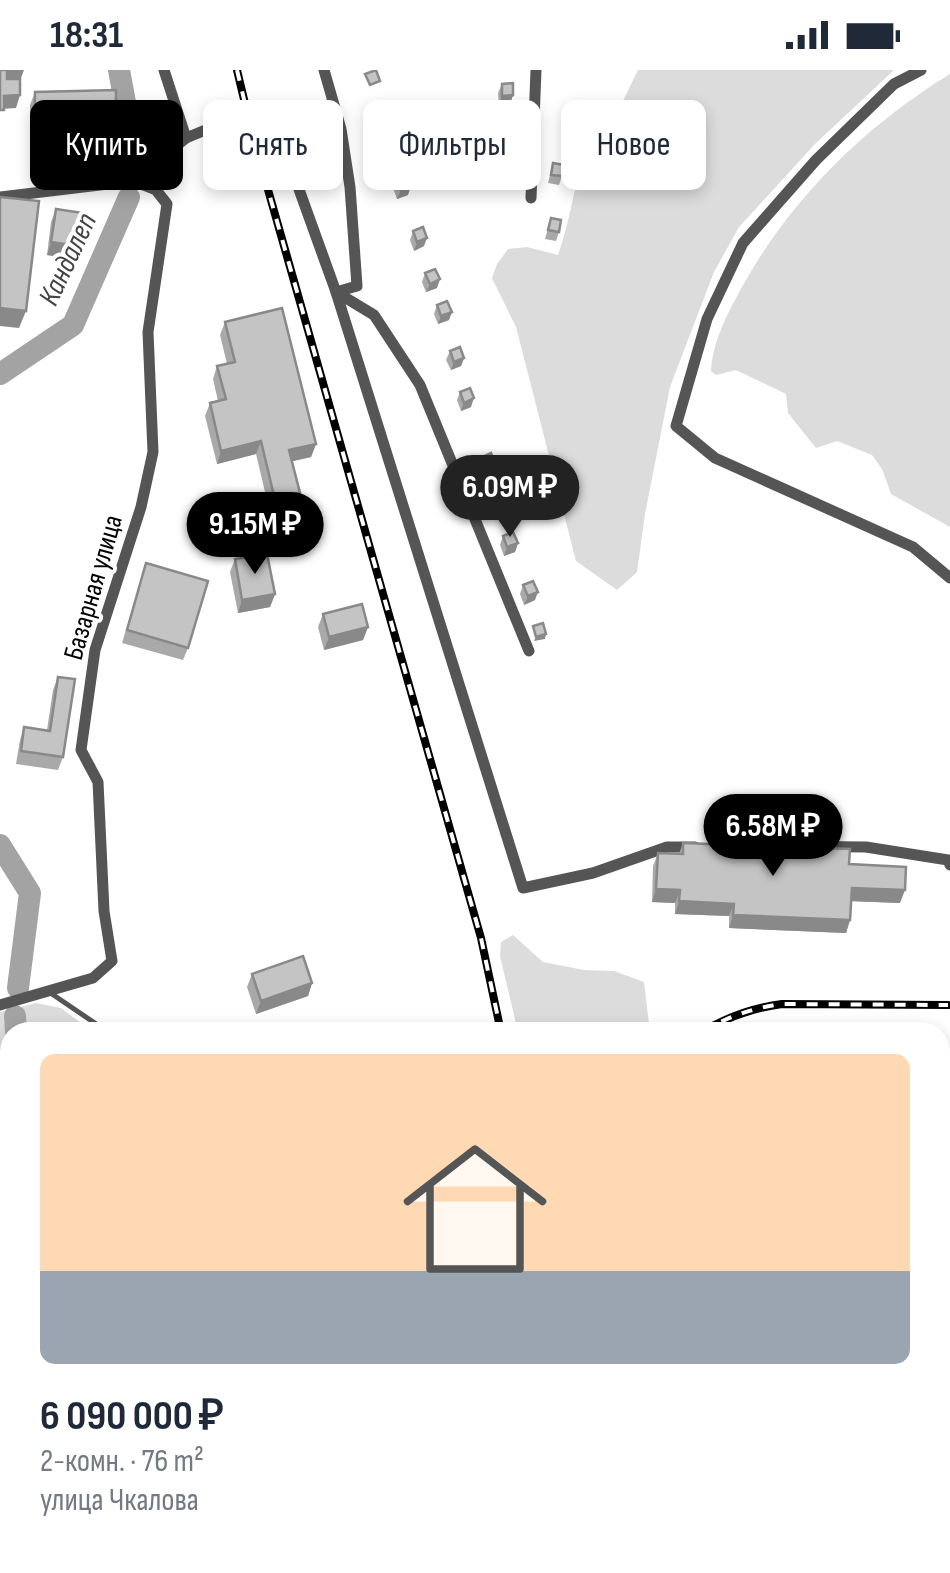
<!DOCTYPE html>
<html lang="ru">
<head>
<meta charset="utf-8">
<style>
	:root { --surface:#fff; --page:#f6f6f7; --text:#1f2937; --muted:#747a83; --line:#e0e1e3; --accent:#000 }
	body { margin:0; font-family:"Sofia Sans Condensed",sans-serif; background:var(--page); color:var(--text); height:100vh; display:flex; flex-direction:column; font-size:38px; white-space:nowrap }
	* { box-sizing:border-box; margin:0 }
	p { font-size:32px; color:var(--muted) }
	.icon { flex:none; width:55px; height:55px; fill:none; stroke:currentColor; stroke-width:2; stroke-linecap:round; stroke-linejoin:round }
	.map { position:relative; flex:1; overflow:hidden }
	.details { position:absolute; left:0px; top:952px; width:950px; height:552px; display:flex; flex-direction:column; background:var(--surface); border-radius:30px 30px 0 0; box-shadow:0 5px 15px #0003 }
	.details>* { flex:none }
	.banner { position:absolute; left:30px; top:30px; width:890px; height:90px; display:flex; gap:20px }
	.price { position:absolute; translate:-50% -85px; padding:0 22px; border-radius:35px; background:var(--accent); color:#fff; font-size:32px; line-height:65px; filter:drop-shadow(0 2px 5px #0008) }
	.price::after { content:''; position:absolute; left:50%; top:60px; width:30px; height:22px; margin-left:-15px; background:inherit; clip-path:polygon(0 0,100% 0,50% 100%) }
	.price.current { background:#222; color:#fff }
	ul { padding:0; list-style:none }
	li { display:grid; align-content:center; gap:20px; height:530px; padding:0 40px }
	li+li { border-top:2px solid var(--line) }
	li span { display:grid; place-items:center; height:310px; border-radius:15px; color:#555 }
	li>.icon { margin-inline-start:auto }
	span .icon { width:180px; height:180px; fill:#fffc; stroke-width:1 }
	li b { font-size:42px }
	.chip { padding:0 35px; border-radius:15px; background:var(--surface); box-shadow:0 5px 15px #0003; font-size:35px; line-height:90px }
	.chip.current { background:var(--accent); color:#fff }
	.status { display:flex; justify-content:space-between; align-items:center; height:70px; padding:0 50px; background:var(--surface); direction:ltr }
	.status svg { height:28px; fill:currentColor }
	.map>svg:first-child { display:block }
</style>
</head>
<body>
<div class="status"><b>18:31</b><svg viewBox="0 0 49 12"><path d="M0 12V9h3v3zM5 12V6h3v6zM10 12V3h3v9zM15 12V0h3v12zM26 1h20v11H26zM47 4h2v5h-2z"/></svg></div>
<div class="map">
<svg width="950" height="1503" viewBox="0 0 950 1503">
	<rect width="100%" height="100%" fill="#fff"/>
	<!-- green -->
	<g fill="#dcdcdc">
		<path d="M638,0H894L815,74L739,157L714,202L670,317L645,444L637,502L617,520L576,491L516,257L492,208L497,194L508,179L527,177L558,185C575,137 578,86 597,38L620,37Z"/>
		<path d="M950,4V457L891,424L882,399L872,385L837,371L816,378L788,343L786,324L736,300L716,305L711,301C712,276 724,250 736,228C785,135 860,59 950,4Z"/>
		<polygon points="513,865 543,892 584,900 614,901 644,912 650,962 518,962 500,886 501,872"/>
		<polygon points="36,933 61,938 93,962 10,962 10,1052 0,1022 0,942"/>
		<polygon points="940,1017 950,1018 950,1403 940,1402"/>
		<polygon points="10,1079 10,1232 0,1239 0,1084"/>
		<polygon points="116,1495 235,1495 236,1503 116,1503"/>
		<polygon points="394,1495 547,1495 549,1503 438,1503 432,1498 406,1502"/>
	</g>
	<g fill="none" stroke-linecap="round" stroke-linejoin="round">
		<!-- river -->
		<g stroke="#a3a3a3" stroke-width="22">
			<polyline points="119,0 136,92"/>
			<polyline points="0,304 73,255 129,127"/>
			<polyline points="0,775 30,823 18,918"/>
			<polyline points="15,946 16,962"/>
			<polyline points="188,1495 190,1503"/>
		</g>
		<!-- lane -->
		<g stroke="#555" stroke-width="5">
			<polyline points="49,922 108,962"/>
			<polyline points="243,1495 245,1503"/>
		</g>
		<!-- street -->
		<g stroke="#555" stroke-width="11">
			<polyline points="164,0 186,68"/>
			<polyline points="324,0 341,59 350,117 357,216 336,222 374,245 420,315 529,581"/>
			<polyline points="921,0 894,14 816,90 743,173 707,249 676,356 715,388 913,477 950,508"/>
			<polyline points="0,127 133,111 186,68 220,54 249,51 264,56 276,63 283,75 336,222 523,818 593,803 667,777 695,777"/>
			<polyline points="531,128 536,0"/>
			<polyline points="753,776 866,777 948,790 950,795"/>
			<polyline points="0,935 93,908 112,891 104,841 98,712 81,680 95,580 141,437 153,382 148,262 167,134 156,120 133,111"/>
			<polyline points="650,1495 650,1503"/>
			<polyline points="796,1495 798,1503"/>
			<polyline points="930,1495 933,1503"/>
		</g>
		<defs>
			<g id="rail">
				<polyline points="237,0 253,67 481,868 501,962"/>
				<path d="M702,962C727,947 752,938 782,934L948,935"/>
				<polyline points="564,1495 565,1503"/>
				<polyline points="581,1495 582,1503"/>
			</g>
		</defs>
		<!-- rail casing -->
		<use href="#rail" stroke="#000" stroke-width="8"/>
		<!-- rail -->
		<use href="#rail" stroke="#fff" stroke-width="4" stroke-dasharray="11" stroke-linecap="butt"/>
	</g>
	<!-- wall -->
	<g fill="#a9a9a9">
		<polygon points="502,14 513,25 510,34 499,34 498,23"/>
		<polygon points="35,22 112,49 30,52 30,35"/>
		<polygon points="379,59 394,66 391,74 381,79 376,68"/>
		<polygon points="509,89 518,102 515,111 504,109"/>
		<polygon points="553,93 562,106 559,115 548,113"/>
		<polygon points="396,110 408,125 397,129 393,118"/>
		<polygon points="56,139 73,189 47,185 51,152"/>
		<polygon points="551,148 559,162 556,171 545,169"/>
		<polygon points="413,161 424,176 414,181 410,170"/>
		<polygon points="425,203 437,218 426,222 422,212"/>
		<polygon points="437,235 449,250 438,254 434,244"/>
		<polygon points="225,252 316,374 311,387 292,391 300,423 295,436 270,443 256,384 217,394 205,346 210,333 218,331 213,309 217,296 227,294 220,265"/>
		<polygon points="450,281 464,288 461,296 451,300 446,290"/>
		<polygon points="460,322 471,337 461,341 457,330"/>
		<polygon points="480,388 492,403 482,407 477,396"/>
		<polygon points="494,424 509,431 506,439 495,443 491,433"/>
		<polygon points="503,466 518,473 515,482 504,486 500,475"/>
		<polygon points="235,489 275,524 270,537 238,543 230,502"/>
		<polygon points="146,493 188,578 183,590 122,573"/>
		<polygon points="523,515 535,530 524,535 520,524"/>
		<polygon points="323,544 368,557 363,570 324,580 318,557"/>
		<polygon points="58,607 63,687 58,700 16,694 20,670 24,657 47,660 53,620"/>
		<polygon points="683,773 900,833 851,831 850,850 846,863 729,858 729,846 675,844 675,833 652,832 653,796 658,783 679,784"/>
		<polygon points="252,904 312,913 308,926 256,944 247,917"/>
		<polygon points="10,1250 10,1312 9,1253"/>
	</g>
	<!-- shaded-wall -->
	<g fill="#898989">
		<polygon points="6,0 24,0 20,11 2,12"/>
		<polygon points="20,25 16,38 0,39 4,26"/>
		<polygon points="513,25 510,34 499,34 502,26"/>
		<polygon points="116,37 112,49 30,52 35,39"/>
		<polygon points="394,66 391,74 381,79 384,70"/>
		<polygon points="411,116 408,125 397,129 401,120"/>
		<polygon points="427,168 424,176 414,181 417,172"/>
		<polygon points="51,172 78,176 73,189 47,185"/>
		<polygon points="440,209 437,218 426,222 430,214"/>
		<polygon points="0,238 26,241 19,258 0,256"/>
		<polygon points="452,242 449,250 438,254 441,246"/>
		<polygon points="464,288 461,296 451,300 454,292"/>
		<polygon points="474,328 471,337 461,341 464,333"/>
		<polygon points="261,371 256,384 217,394 221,381"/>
		<polygon points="316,374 311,387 285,393 289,380"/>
		<polygon points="495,394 492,403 482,407 485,398"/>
		<polygon points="300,423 295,436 270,443 275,430"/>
		<polygon points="509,431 506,439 495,443 499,435"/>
		<polygon points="518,473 515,482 504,486 507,477"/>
		<polygon points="538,522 535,530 524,535 528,526"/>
		<polygon points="275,524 270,537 238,543 242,530"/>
		<polygon points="368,557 363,570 324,580 329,567"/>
		<polygon points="546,564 545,569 534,571 536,567"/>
		<polygon points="852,818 905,820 900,833 847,831"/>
		<polygon points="656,819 680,820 675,833 652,832"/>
		<polygon points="679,831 734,834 729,846 675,844"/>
		<polygon points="733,845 850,850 846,863 729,858"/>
		<polygon points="312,913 308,926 256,944 261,931"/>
	</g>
	<!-- building -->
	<g fill="#c4c4c4" stroke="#898989" stroke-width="2.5">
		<polygon points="0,0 7,0 7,9 20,9 20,25 4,26 4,40 0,40"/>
		<polygon points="376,0 380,11 370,15 365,4"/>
		<polygon points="513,13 513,25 502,26 502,14"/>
		<polygon points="116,20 116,37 35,39 35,22"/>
		<polygon points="390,55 394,66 384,70 379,59"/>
		<polygon points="509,89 520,91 518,102 507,101"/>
		<polygon points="553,93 564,95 562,106 551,105"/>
		<polygon points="407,105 411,116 401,120 396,110"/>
		<polygon points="0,127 39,131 26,241 0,238"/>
		<polygon points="56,139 83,143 78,176 51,172"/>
		<polygon points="551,148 561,150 559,162 548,160"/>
		<polygon points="423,157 427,168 417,172 413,161"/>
		<polygon points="435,199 440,209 430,214 425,203"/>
		<polygon points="447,231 452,242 441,246 437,235"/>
		<polygon points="282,238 316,374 289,380 300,423 275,430 261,371 221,381 210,333 226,329 217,296 235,292 225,252"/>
		<polygon points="460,277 464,288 454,292 450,281"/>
		<polygon points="470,318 474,328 464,333 460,322"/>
		<polygon points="491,383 495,394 485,398 480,388"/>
		<polygon points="505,420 509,431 499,435 494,424"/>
		<polygon points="513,462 518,473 507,477 503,466"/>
		<polygon points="267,484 275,524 242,530 235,489"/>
		<polygon points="146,493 208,511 188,578 127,560"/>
		<polygon points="533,511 538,522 528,526 523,515"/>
		<polygon points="362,534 368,557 329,567 323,544"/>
		<polygon points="543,553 546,564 536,567 533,556"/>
		<polygon points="58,607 75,609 63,687 21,681 24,657 50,661"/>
		<polygon points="683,773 850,779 849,794 906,797 905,820 852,818 850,850 733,845 734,834 679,831 680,820 656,819 658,783 683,784"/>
		<polygon points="303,886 312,913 261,931 252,904"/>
		<polygon points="818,1495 829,1495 830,1499 819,1501"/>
	</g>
	<g text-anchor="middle" stroke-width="8" stroke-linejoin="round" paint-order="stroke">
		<!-- street labels -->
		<g font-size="28" fill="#000" stroke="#fff">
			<text transform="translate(92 517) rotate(-74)" y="10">Базарная улица</text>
		</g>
		<!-- water labels -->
		<g font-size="30" font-style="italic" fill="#444" stroke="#fff">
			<text transform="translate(67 189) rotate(-65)" y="10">Кандалеп</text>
		</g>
	</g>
</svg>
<b class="price current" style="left:510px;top:470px">6.09M ₽</b>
<b class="price" style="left:255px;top:507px">9.15M ₽</b>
<b class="price" style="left:773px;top:809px">6.58M ₽</b>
<div class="banner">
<a class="chip current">Купить</a>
<a class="chip">Снять</a>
<a class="chip">Фильтры</a>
<a class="chip">Новое</a>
</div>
<section class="details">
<ul>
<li><span style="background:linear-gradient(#ffd9b3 70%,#9aa5b1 0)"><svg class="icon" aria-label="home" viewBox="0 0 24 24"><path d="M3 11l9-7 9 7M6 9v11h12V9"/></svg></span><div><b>6 090 000 ₽</b><p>2-комн. · 76 m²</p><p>улица Чкалова</p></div></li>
</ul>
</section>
</div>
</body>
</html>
